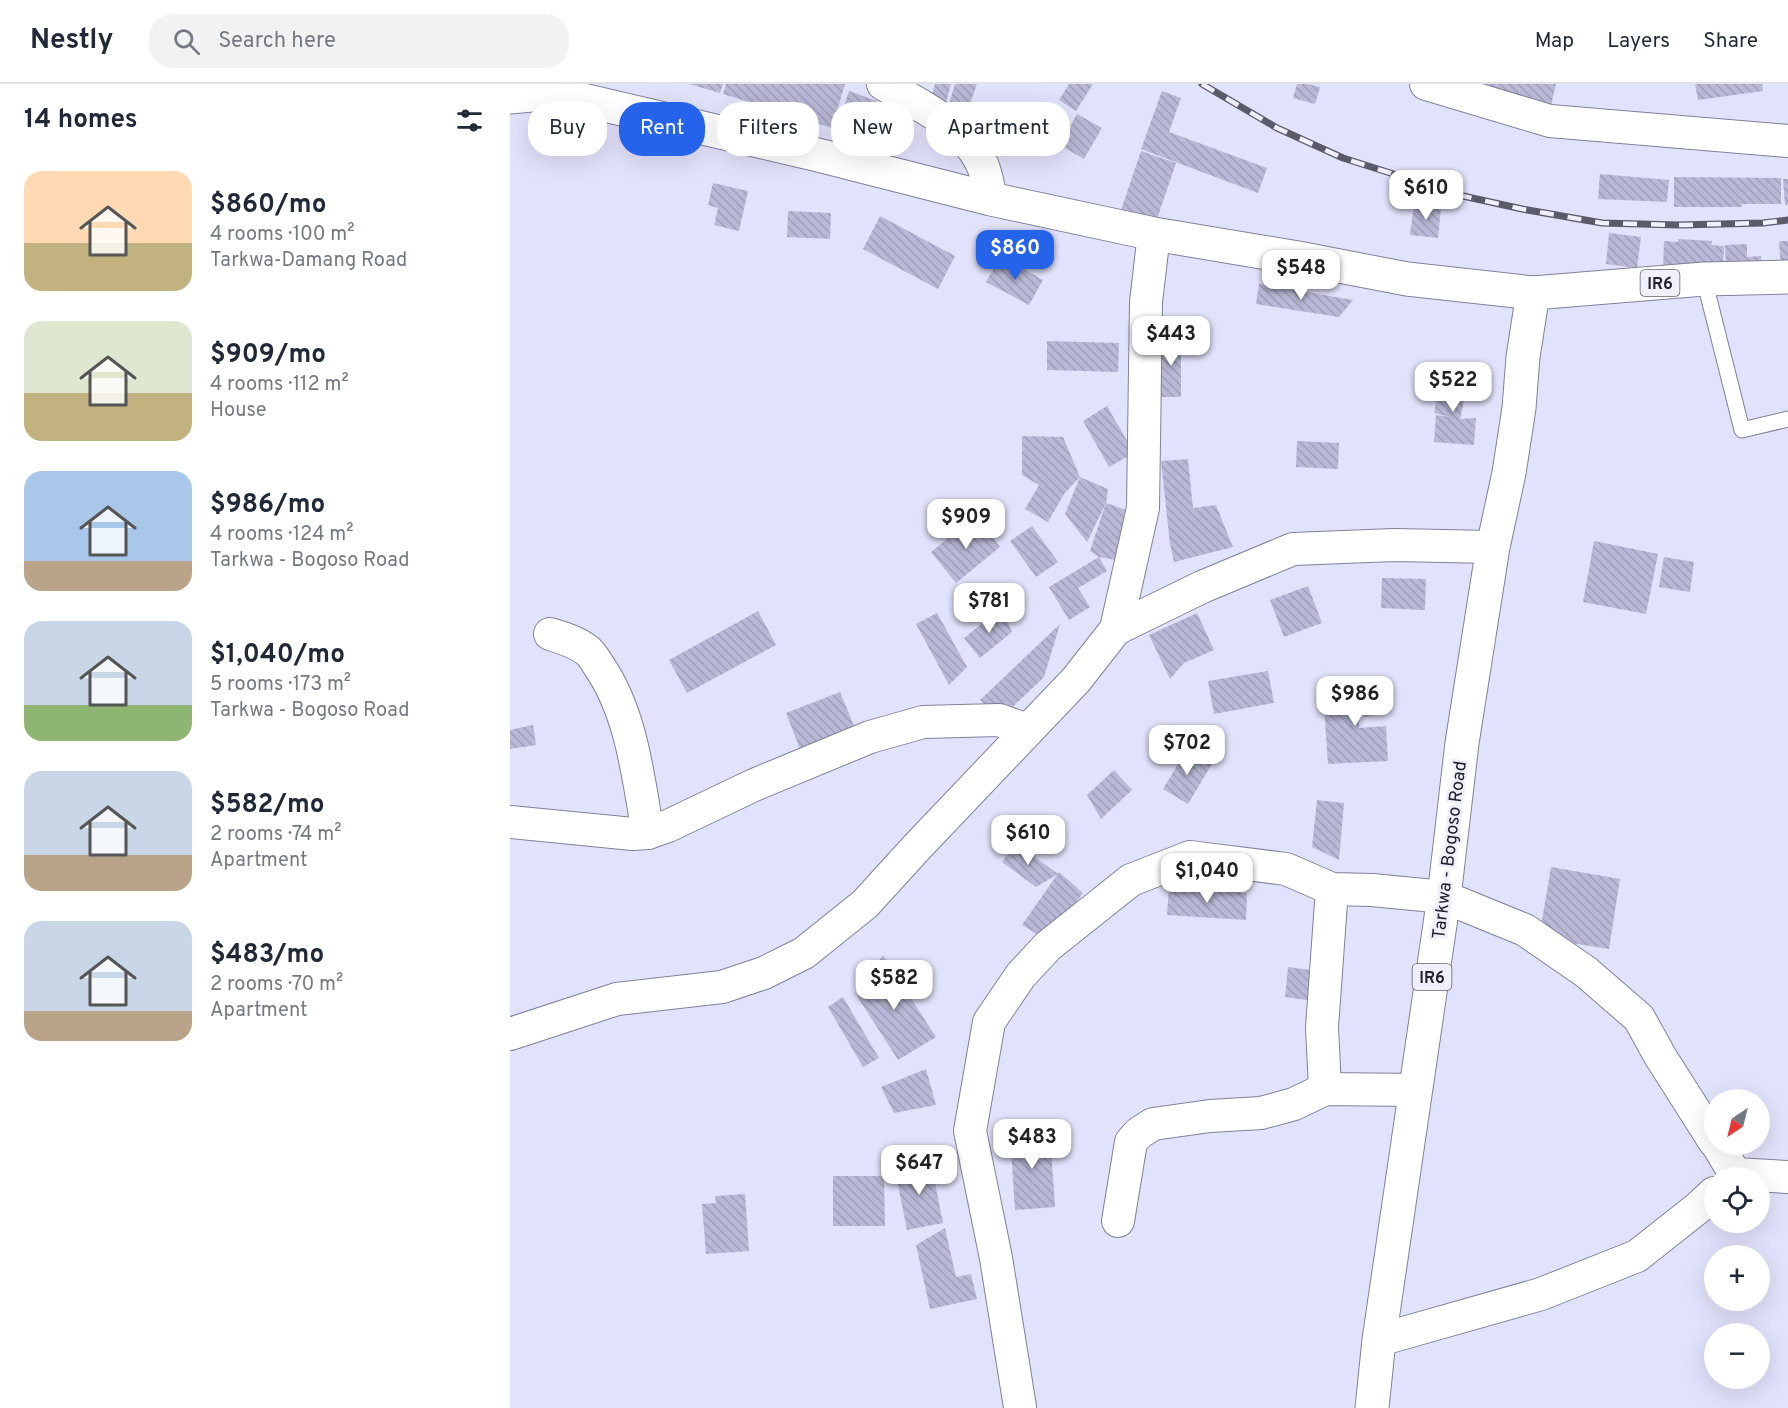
<!DOCTYPE html>
<html lang="en">
<head>
<meta charset="utf-8">
<style>
	:root { --surface:#fff; --page:#f2f2f3; --text:#1f2937; --muted:#747a83; --line:#e0e1e3; --accent:#2563eb }
	body { margin:0; font-family:Overpass,sans-serif; background:var(--page); color:var(--text); height:100vh; display:flex; flex-direction:column; font-size:22px; white-space:nowrap }
	* { box-sizing:border-box; margin:0 }
	p { font-size:20px; color:var(--muted) }
	.icon { flex:none; width:33px; height:33px; fill:none; stroke:currentColor; stroke-width:2; stroke-linecap:round; stroke-linejoin:round }
	.map { position:relative; flex:1; overflow:hidden }
	.drawer { display:flex; flex-direction:column; background:var(--surface); width:510px }
	.drawer>* { flex:none }
	.top-card { position:absolute; left:18px; top:18px; width:570px; height:54px; display:flex; gap:12px }
	.needle { width:39px; rotate:215deg }
	.fabs { position:absolute; left:1194px; top:1005px; display:grid; gap:12px }
	.fabs a { display:grid; place-items:center; width:66px; height:66px; border-radius:50%; background:var(--surface); box-shadow:0 6px 24px #0002; font-size:30px }
	.price { position:absolute; translate:-50% -51px; padding:0 14px; border-radius:12px; background:#fff; color:#222; font-size:20px; line-height:39px; filter:drop-shadow(0 2px 3px #0008) }
	.price::after { content:''; position:absolute; left:50%; top:36px; width:18px; height:14px; margin-left:-9px; background:inherit; clip-path:polygon(0 0,100% 0,50% 100%) }
	.price.active { background:var(--accent); color:#fff }
	ul { padding:0; list-style:none }
	li { display:flex; align-items:center; gap:18px; height:150px; padding:0 24px }
	li span { display:grid; place-items:center; flex:none; width:168px; height:120px; border-radius:18px; color:#555 }
	li>.icon { margin-inline-start:auto }
	span .icon { width:72px; height:72px; fill:#fffc; stroke-width:1 }
	li b { font-size:26px }
	h2 { display:flex; justify-content:space-between; align-items:center; height:72px; padding:0 24px; font-size:26px }
	.chip { padding:0 21px; border-radius:24px; background:var(--surface); box-shadow:0 6px 24px #0002; font-size:21px; line-height:54px }
	.chip.active { background:var(--accent); color:#fff }
	header { display:flex; align-items:center; gap:36px; box-sizing:border-box; height:84px; padding:0 30px; background:var(--surface); border-bottom:2px solid var(--line) }
	header strong { font-size:28px }
	nav { display:flex; gap:33px; margin-inline-start:auto; font-size:21px }
	.search { width:420px; height:54px; background:var(--page); display:flex; align-items:center; gap:15px; box-sizing:border-box; padding:0 21px; border-radius:24px; color:var(--muted); font-size:22px }
	main { display:flex; flex:1; min-height:0 }
	.map>svg:first-child { display:block }
</style>
</head>
<body>
<header>
<strong>Nestly</strong>
<div class="search"><svg class="icon" aria-label="search" viewBox="0 0 24 24"><circle cx="10" cy="10" r="6"/><path d="M15 15l6 6"/></svg>Search here</div>
<nav><a>Map</a><a>Layers</a><a>Share</a></nav>
</header>
<main>
<section class="drawer">
<h2>14 homes<svg class="icon" aria-label="filters" viewBox="0 0 24 24"><path d="M4 7h16M4 17h16"/><circle cx="9" cy="7" r="2"/><circle cx="15" cy="17" r="2"/></svg></h2>
<ul>
<li><span style="background:linear-gradient(#ffd9b3 60%,#c2b280 0)"><svg class="icon" aria-label="home" viewBox="0 0 24 24"><path d="M3 11l9-7 9 7M6 9v11h12V9"/></svg></span><div><b>$860/mo</b><p>4 rooms · 100 m²</p><p>Tarkwa-Damang Road</p></div></li>
<li><span style="background:linear-gradient(#dfe7d0 60%,#c2b280 0)"><svg class="icon" aria-label="home" viewBox="0 0 24 24"><path d="M3 11l9-7 9 7M6 9v11h12V9"/></svg></span><div><b>$909/mo</b><p>4 rooms · 112 m²</p><p>House</p></div></li>
<li><span style="background:linear-gradient(#a9c7e8 75%,#b9a48a 0)"><svg class="icon" aria-label="home" viewBox="0 0 24 24"><path d="M3 11l9-7 9 7M6 9v11h12V9"/></svg></span><div><b>$986/mo</b><p>4 rooms · 124 m²</p><p>Tarkwa - Bogoso Road</p></div></li>
<li><span style="background:linear-gradient(#c9d6e8 70%,#8fb573 0)"><svg class="icon" aria-label="home" viewBox="0 0 24 24"><path d="M3 11l9-7 9 7M6 9v11h12V9"/></svg></span><div><b>$1,040/mo</b><p>5 rooms · 173 m²</p><p>Tarkwa - Bogoso Road</p></div></li>
<li><span style="background:linear-gradient(#c9d6e8 70%,#b9a48a 0)"><svg class="icon" aria-label="home" viewBox="0 0 24 24"><path d="M3 11l9-7 9 7M6 9v11h12V9"/></svg></span><div><b>$582/mo</b><p>2 rooms · 74 m²</p><p>Apartment</p></div></li>
<li><span style="background:linear-gradient(#c9d6e8 75%,#b9a48a 0)"><svg class="icon" aria-label="home" viewBox="0 0 24 24"><path d="M3 11l9-7 9 7M6 9v11h12V9"/></svg></span><div><b>$483/mo</b><p>2 rooms · 70 m²</p><p>Apartment</p></div></li>
</ul>
</section>
<div class="map">
<svg width="1278" height="1324" viewBox="0 0 1278 1324">
	<defs>
		<pattern id="building-back-hatch" width="6" height="6" patternUnits="userSpaceOnUse" patternTransform="scale(1.5)"><rect width="6" height="6" fill="#b9b9d7"/><path d="M-1 5l2 2M0 0l6 6M5-1l2 2" fill="none" stroke="#9f9fb9"/></pattern>
	</defs>
	<rect width="100%" height="100%" fill="#e1e2fb"/>
	<!-- building -->
	<g fill="url(#building-back-hatch)">
		<polygon points="179,0 213,0 210,9"/>
		<polygon points="216,0 335,0 322,44 213,10"/>
		<polygon points="425,0 441,0 436,18 421,14"/>
		<polygon points="445,0 467,0 458,26 439,20"/>
		<polygon points="559,0 583,0 566,27 549,16"/>
		<polygon points="787,0 797,0 810,3 805,20 783,14"/>
		<polygon points="947,0 1046,0 1039,30"/>
		<polygon points="1185,0 1252,0 1253,7 1188,16"/>
		<polygon points="339,7 367,17 352,61 324,52"/>
		<polygon points="652,7 671,14 659,48 757,84 748,109 631,65"/>
		<polygon points="367,26 378,30 367,63 355,58"/>
		<polygon points="567,30 592,44 574,75 550,61"/>
		<polygon points="631,67 666,79 646,138 611,126"/>
		<polygon points="1090,90 1159,96 1157,118 1088,115"/>
		<polygon points="1164,93 1271,94 1271,120 1232,120 1232,123 1164,123"/>
		<polygon points="1273,95 1278,95 1278,121 1275,121"/>
		<polygon points="203,99 238,107 229,147 204,141 208,124 198,121"/>
		<polygon points="904,120 931,124 928,154 900,151"/>
		<polygon points="278,127 321,129 320,155 277,153"/>
		<polygon points="370,132 445,172 428,205 353,165"/>
		<polygon points="1099,149 1131,153 1127,184 1096,180"/>
		<polygon points="1168,155 1202,157 1201,161 1214,162 1213,186 1153,183 1154,157 1168,158"/>
		<polygon points="1269,157 1278,157 1278,186 1271,186"/>
		<polygon points="1237,160 1237,173 1251,172 1252,187 1216,189 1215,161"/>
		<polygon points="491,172 533,196 519,221 476,198"/>
		<polygon points="749,200 843,216 829,233 746,220"/>
		<polygon points="650,254 671,254 671,313 651,313"/>
		<polygon points="537,257 609,259 608,288 537,286"/>
		<polygon points="932,289 959,295 950,335 966,334 964,361 924,358 926,331 941,333 924,329"/>
		<polygon points="597,322 624,369 599,383 573,337"/>
		<polygon points="512,352 553,353 570,393 554,410 538,438 515,425 529,401 512,391"/>
		<polygon points="787,357 829,359 828,385 786,383"/>
		<polygon points="678,375 683,424 706,421 723,463 664,478 660,460 651,377"/>
		<polygon points="570,393 598,405 596,419 622,428 606,476 589,473 597,487 568,504 580,523 559,536 539,503 589,473 580,467 596,419 577,458 555,430"/>
		<polygon points="465,432 490,463 446,499 421,468"/>
		<polygon points="522,442 548,478 526,493 500,457"/>
		<polygon points="1084,457 1148,470 1136,530 1073,518"/>
		<polygon points="1154,473 1184,478 1180,508 1149,503"/>
		<polygon points="872,494 916,495 915,526 871,524"/>
		<polygon points="798,502 812,539 774,553 760,516"/>
		<polygon points="492,524 502,548 470,574 454,554"/>
		<polygon points="248,527 266,561 177,609 159,576"/>
		<polygon points="427,529 457,583 439,601 406,540"/>
		<polygon points="687,529 704,566 674,579 660,595 639,551"/>
		<polygon points="550,540 534,593 489,636 470,616"/>
		<polygon points="758,587 764,619 704,630 698,597"/>
		<polygon points="876,603 881,628 854,633 849,608 849,644 876,642 878,677 818,680 813,608 849,608"/>
		<polygon points="330,608 347,649 292,670 276,629"/>
		<polygon points="23,641 26,661 0,665 0,646"/>
		<polygon points="677,665 702,680 678,720 653,705"/>
		<polygon points="604,686 622,706 591,735 577,711"/>
		<polygon points="807,716 834,719 829,776 802,763"/>
		<polygon points="506,759 548,790 526,803 492,778"/>
		<polygon points="1041,783 1110,795 1099,865 1029,854"/>
		<polygon points="549,788 573,809 537,856 512,841"/>
		<polygon points="659,803 737,809 736,836 657,831"/>
		<polygon points="373,871 426,953 388,976 347,912"/>
		<polygon points="778,883 814,888 810,918 775,913"/>
		<polygon points="333,913 369,974 353,983 318,923"/>
		<polygon points="416,985 426,1021 384,1029 371,1003"/>
		<polygon points="540,1047 545,1123 505,1126 500,1050"/>
		<polygon points="421,1079 433,1139 397,1146 385,1086"/>
		<polygon points="323,1092 374,1092 375,1142 323,1142"/>
		<polygon points="235,1110 239,1167 196,1170 192,1120 206,1119 205,1112"/>
		<polygon points="435,1144 446,1193 461,1190 467,1215 420,1225 406,1161"/>
	</g>
	<g fill="none" stroke-linecap="round" stroke-linejoin="round">
		<defs>
			<polyline id="service" points="1194,195 1232,346 1278,335"/>
			<g id="minor">
				<path d="M373,0C407,19 454,42 471,78C477,89 478,103 481,115"/>
				<polyline points="916,0 1040,37 1278,57"/>
				<polyline points="606,545 633,424 636,218 644,150"/>
				<path d="M40,550C53,554 67,558 78,567C82,571 86,577 89,582C122,630 128,693 138,749"/>
				<polyline points="0,738 123,750 138,749 158,742 244,701 360,653 413,638 489,636 518,646"/>
				<polyline points="0,950 107,915 212,903 254,889 294,869 355,820 407,763 566,596 606,545 692,503 783,465 884,461 983,463"/>
				<polyline points="815,1005 812,943 822,805"/>
				<polyline points="1207,1060 1225,1090 1278,1093"/>
				<polyline points="608,1137 621,1058 629,1049 643,1040 700,1032 751,1029 784,1020 815,1005 905,1006"/>
				<polyline points="869,1256 1031,1210 1127,1172 1189,1123 1204,1109"/>
				<polyline points="510,1323 486,1174 460,1047 479,938 511,891 538,862 621,796 680,773 776,785 822,805 862,806 934,813 1015,846 1076,888 1129,934 1150,972 1204,1057"/>
			</g>
			<polyline id="secondary" points="0,13 43,9 308,71 481,115 644,150 788,174 897,195 1023,209"/>
			<polyline id="primary" points="862,1324 869,1256 934,813 952,659 983,463 999,389 1009,324 1013,273 1023,209 1194,195 1278,193"/>
		</defs>
		<!-- service casing -->
		<use href="#service" stroke="#80809d" stroke-width="17"/>
		<!-- minor casing -->
		<use href="#minor" stroke="#80809d" stroke-width="34"/>
		<!-- secondary casing -->
		<use href="#secondary" stroke="#80809d" stroke-width="35"/>
		<!-- primary casing -->
		<use href="#primary" stroke="#80809d" stroke-width="35"/>
		<!-- service -->
		<use href="#service" stroke="#fff" stroke-width="15"/>
		<!-- minor -->
		<use href="#minor" stroke="#fff" stroke-width="32"/>
		<!-- secondary -->
		<use href="#secondary" stroke="#fff" stroke-width="33"/>
		<!-- primary -->
		<use href="#primary" stroke="#fff" stroke-width="33"/>
		<defs>
			<polyline id="rail" points="692,0 767,44 833,74 953,112 1012,125 1092,139 1169,141 1253,139 1278,136"/>
		</defs>
		<!-- rail casing -->
		<use href="#rail" stroke="#5a5a6a" stroke-width="7"/>
		<!-- rail -->
		<use href="#rail" stroke="#f0f0fd" stroke-width="4.5" stroke-dasharray="14" stroke-linecap="butt"/>
	</g>
	<g text-anchor="middle" stroke-width="6" stroke-linejoin="round" paint-order="stroke">
		<!-- shield labels -->
		<g fill="#f0f0fd" stroke="#60606d" stroke-width="1.5">
			<rect x="1130.5" y="186" width="39" height="26" rx="4.5"/>
			<rect x="902.5" y="880" width="39" height="26" rx="4.5"/>
		</g>
		<g font-size="16" font-weight="bold" fill="#23232f">
			<text x="1150" y="205">IR6</text>
			<text x="922" y="899">IR6</text>
		</g>
		<!-- street labels -->
		<g font-size="18" fill="#23232f" stroke="#f0f0fd">
			<text transform="translate(939 766) rotate(-83)" y="6">Tarkwa - Bogoso Road</text>
		</g>
	</g>
</svg>
<div class="fabs">
<a><svg class="needle" viewBox="-14 -14 28 28"><path d="M0-13l5 13h-10z" fill="#e53935"/><path d="M0 13l5-13h-10z" fill="#747a83"/></svg></a>
<a><svg class="icon" aria-label="locate" viewBox="0 0 24 24"><circle cx="12" cy="12" r="6"/><path d="M12 2v4M12 18v4M2 12h4M18 12h4"/></svg></a>
<a>+</a>
<a>−</a>
</div>
<b class="price" style="left:916px;top:137px">$610</b>
<b class="price active" style="left:505px;top:197px">$860</b>
<b class="price" style="left:791px;top:217px">$548</b>
<b class="price" style="left:661px;top:283px">$443</b>
<b class="price" style="left:943px;top:329px">$522</b>
<b class="price" style="left:456px;top:466px">$909</b>
<b class="price" style="left:479px;top:550px">$781</b>
<b class="price" style="left:845px;top:643px">$986</b>
<b class="price" style="left:677px;top:692px">$702</b>
<b class="price" style="left:518px;top:782px">$610</b>
<b class="price" style="left:697px;top:820px">$1,040</b>
<b class="price" style="left:384px;top:927px">$582</b>
<b class="price" style="left:522px;top:1086px">$483</b>
<b class="price" style="left:409px;top:1112px">$647</b>
<div class="top-card">
<a class="chip">Buy</a>
<a class="chip active">Rent</a>
<a class="chip">Filters</a>
<a class="chip">New</a>
<a class="chip">Apartment</a>
</div>
</div>
</main>
</body>
</html>
